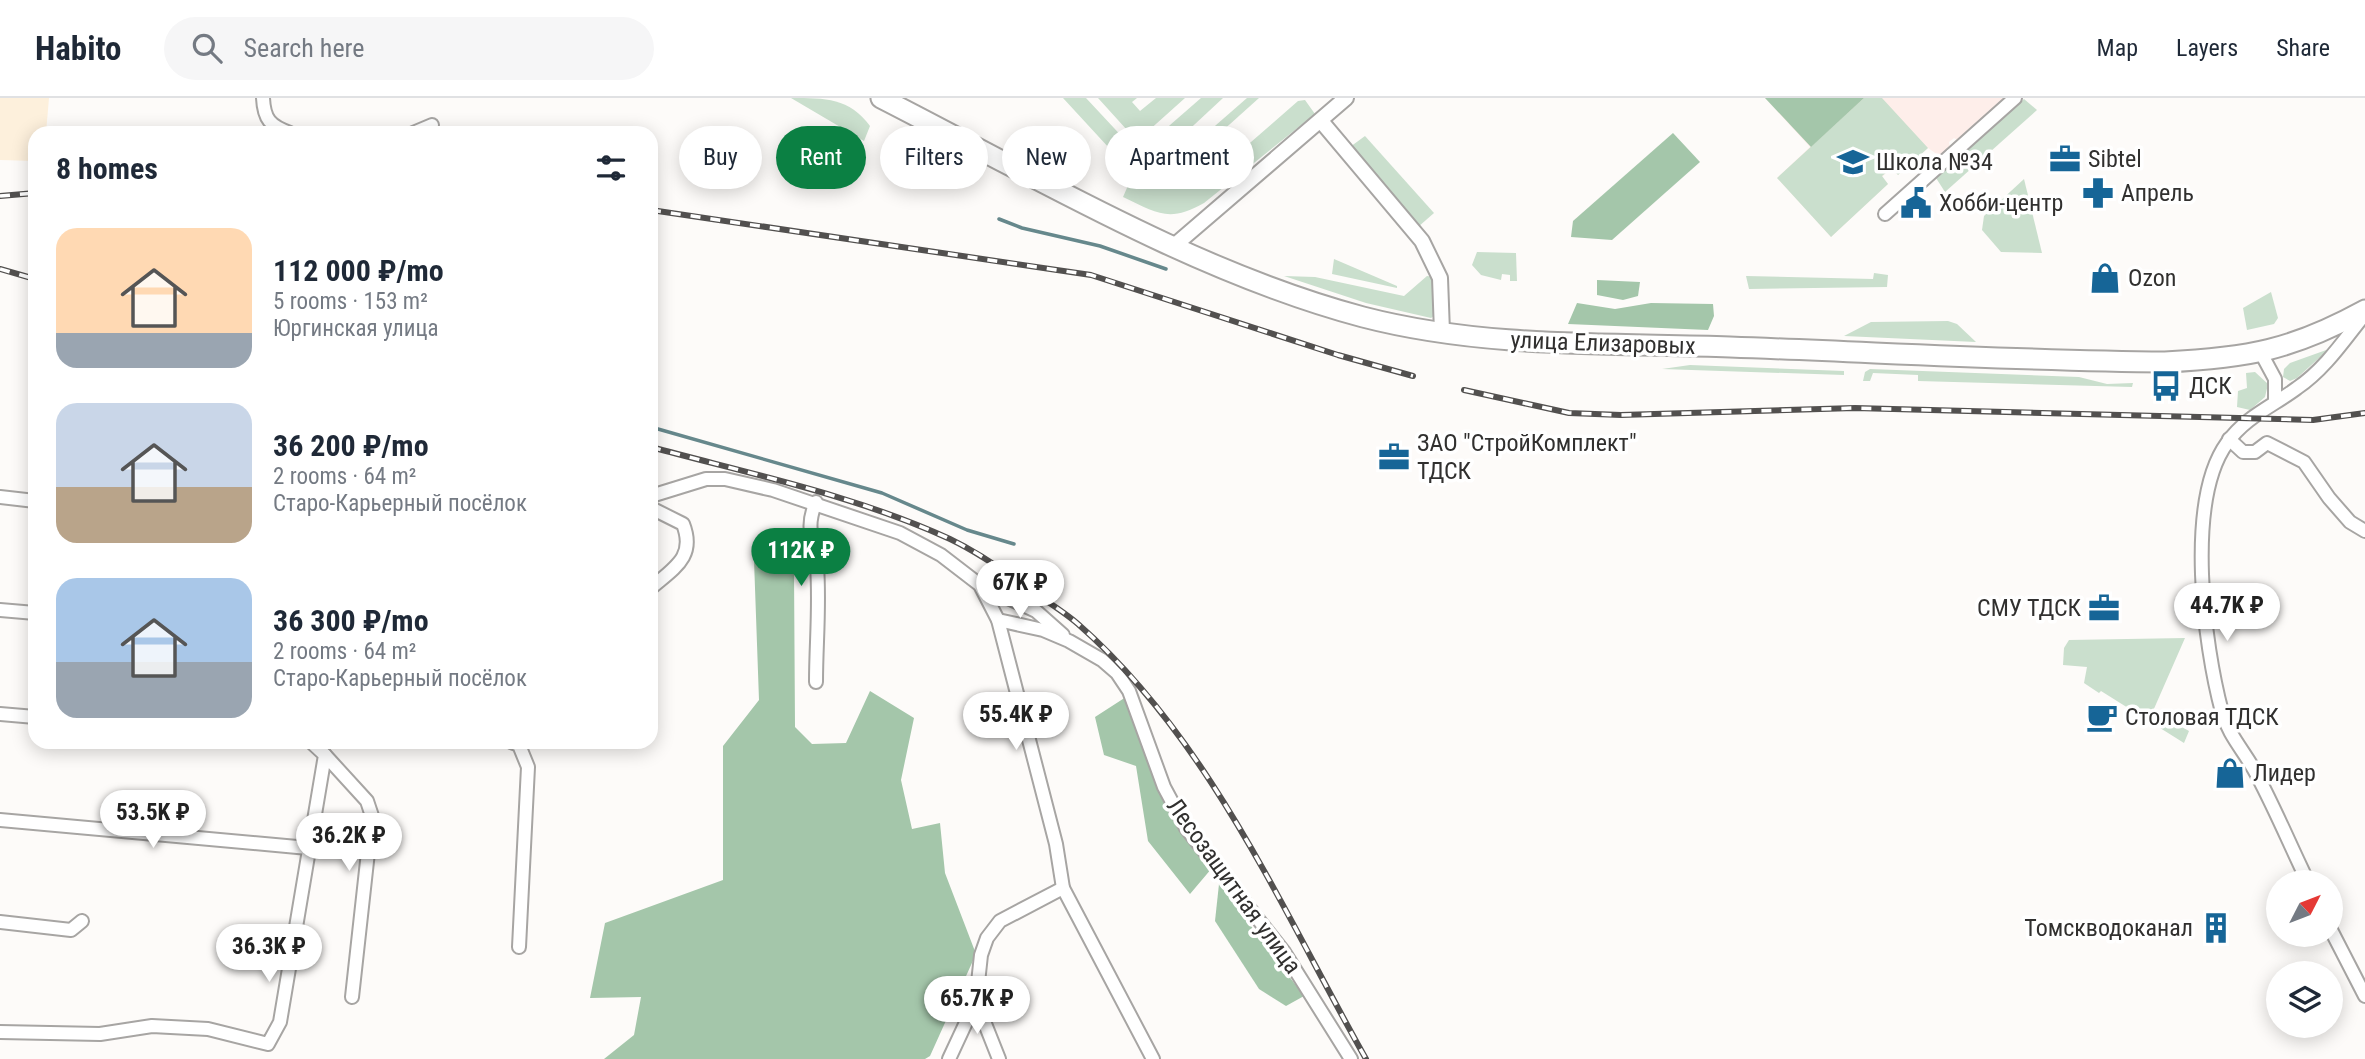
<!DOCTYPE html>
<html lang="en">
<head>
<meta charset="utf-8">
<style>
	:root { --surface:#fff; --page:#f6f6f7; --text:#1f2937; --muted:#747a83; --line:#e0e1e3; --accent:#0b8043 }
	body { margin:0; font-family:"Roboto Condensed",sans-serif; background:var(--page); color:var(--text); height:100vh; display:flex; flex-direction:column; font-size:26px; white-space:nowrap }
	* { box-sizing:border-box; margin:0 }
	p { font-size:23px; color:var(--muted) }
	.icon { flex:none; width:38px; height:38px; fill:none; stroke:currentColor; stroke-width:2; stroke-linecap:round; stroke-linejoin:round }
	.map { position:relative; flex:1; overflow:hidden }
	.side { position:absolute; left:28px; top:28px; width:630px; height:623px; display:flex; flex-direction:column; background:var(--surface); border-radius:21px; box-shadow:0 4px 18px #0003 }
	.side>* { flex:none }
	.guide { position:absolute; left:679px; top:28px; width:665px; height:63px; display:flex; gap:14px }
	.needle { width:46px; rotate:48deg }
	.controls { position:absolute; left:2266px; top:772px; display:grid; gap:14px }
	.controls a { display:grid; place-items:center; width:77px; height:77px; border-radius:50%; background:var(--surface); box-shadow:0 4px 18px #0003; font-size:35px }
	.price { position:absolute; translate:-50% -60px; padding:0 16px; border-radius:24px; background:#fff; color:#222; font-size:23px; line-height:46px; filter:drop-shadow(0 2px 4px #0008) }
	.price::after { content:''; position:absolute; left:50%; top:42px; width:21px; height:16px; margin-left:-10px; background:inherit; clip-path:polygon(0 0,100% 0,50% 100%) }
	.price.on { background:var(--accent); color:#fff }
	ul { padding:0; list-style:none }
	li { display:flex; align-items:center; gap:21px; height:175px; padding:0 28px }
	li span { display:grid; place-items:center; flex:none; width:196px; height:140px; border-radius:21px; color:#555 }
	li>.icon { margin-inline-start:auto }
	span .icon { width:84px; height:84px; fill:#fffc; stroke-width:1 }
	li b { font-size:30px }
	h2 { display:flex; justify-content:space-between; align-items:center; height:84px; padding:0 28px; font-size:30px }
	.chip { padding:0 24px; border-radius:32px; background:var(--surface); box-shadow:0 4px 18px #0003; font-size:24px; line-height:63px }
	.chip.on { background:var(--accent); color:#fff }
	header { display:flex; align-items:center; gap:42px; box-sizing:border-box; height:98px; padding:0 35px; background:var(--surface); border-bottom:2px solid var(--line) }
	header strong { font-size:33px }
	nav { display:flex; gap:38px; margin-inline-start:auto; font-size:24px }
	.search { width:490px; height:63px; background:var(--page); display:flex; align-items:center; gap:18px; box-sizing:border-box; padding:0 24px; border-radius:38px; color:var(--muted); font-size:26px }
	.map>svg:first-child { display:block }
</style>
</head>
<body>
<header>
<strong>Habito</strong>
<div class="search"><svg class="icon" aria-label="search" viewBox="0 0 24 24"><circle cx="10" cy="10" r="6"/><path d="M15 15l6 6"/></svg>Search here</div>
<nav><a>Map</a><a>Layers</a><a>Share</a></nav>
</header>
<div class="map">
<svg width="2365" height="961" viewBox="0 0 2365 961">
	<rect width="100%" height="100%" fill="#fdfbf9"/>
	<!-- commercial -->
	<polygon fill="#fdf0dc" points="0,0 49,0 46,35 35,35 35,63 0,62"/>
	<!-- education -->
	<polygon fill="#feeeea" points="1765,0 2007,0 1959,43 1954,40 1949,44 1950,50 1941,59 1928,50 1898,77 1891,70 1882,79 1888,86 1831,139 1777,80 1810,49"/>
	<!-- green -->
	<g fill="#cadfcd">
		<path d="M791,0C826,0 849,0 870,28L864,43Z"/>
		<path d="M1063,0H1086L1169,89L1197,91L1298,3L1305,2L1315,16L1204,105C1169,125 1157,115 1123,99L1133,76Z"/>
		<polygon points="1098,0 1137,0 1132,4 1140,13 1156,0 1185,0 1137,43"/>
		<polygon points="1201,0 1223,0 1166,53 1154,41"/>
		<polygon points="1247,0 1259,0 1190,62 1184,55"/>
		<polygon points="1864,0 1882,0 1928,50 1898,77 1892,70 1882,78 1888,86 1831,139 1777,80"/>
		<polygon points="2024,1 2037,12 1945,94 1936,80"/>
		<polygon points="1365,38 1434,115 1418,129 1350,49"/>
		<polygon points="2024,81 2042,155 2001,154 1982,132 1984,118"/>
		<polygon points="1477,154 1516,155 1517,183 1510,183 1510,177 1502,176 1501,182 1481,177 1472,167"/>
		<polygon points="1334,161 1397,188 1397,190 1332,176"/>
		<polygon points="1874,175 1888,177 1887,189 1749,191 1746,178 1873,181"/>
		<polygon points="1284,178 1315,179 1404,198 1427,178 1435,179 1438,215 1431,220 1366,205"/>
		<polygon points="2271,194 2278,220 2274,226 2247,232 2243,210"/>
		<polygon points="1948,223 1957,226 1976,244 1844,238 1871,224"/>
		<polygon points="2329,251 2297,280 2290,283 2283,279 2284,271 2290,265"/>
		<polygon points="1690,267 1844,273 1844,277 1662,271"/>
		<polygon points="1870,271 2079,279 2107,286 2133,285 2132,289 1918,283 1918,277 1873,275 1870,283 1863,283 1865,274"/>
		<polygon points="2255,274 2268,286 2265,299 2250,312 2237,309 2238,293 2247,290 2246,275"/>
		<polygon points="2185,540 2153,613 2189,633 2184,645 2101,593 2099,595 2084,585 2087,569 2063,567 2064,550 2069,542"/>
	</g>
	<!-- forest -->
	<g fill="#a4c6aa">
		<polygon points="1765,0 1864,0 1811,49"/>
		<polygon points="1673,35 1700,64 1612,142 1571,139 1573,123"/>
		<polygon points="1597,182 1640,184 1638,198 1623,202 1597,197"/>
		<polygon points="1577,205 1615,211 1651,205 1713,206 1714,218 1708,232 1568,226"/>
		<polygon points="770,450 794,473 795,629 812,646 846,645 870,593 914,620 901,682 912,731 940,725 945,775 976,856 930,958 925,961 604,961 634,937 641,899 590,900 605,825 723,782 723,648 759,602 754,462"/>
		<polygon points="1126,599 1163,703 1212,770 1190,796 1148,743 1136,668 1104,657 1095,619"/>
		<polygon points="1219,786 1304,898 1286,908 1259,891 1215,823"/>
	</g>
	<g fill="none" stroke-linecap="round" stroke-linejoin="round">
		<!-- stream -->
		<g stroke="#66888c" stroke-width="3.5">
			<polyline points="999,121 1022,130 1100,148 1166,171"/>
			<polyline points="651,329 882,395 967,432 1014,446"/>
		</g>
		<defs>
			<g id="minor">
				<path d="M263,0C264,21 270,28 290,35"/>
				<polyline points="413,35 432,27"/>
				<polyline points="1885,116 2015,0"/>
				<polyline points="2261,255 2275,281 2275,304"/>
				<polyline points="2229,341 2243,354 2255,354 2267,345 2304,364 2329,400 2350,424 2365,433"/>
				<polyline points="651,398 706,381 725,381 773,392 900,435 941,457 980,487 998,522 1056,746 1063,790 1153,961"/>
				<polyline points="0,399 35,403"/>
				<path d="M816,404C804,432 815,442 817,468C820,507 816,546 816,584"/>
				<path d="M651,410L683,426C696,459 674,470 651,490"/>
				<polyline points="980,487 1036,513 1063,537"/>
				<polyline points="0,512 35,515"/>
				<polyline points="998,522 1043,532 1069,543 1102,562 1117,575 1129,593 1164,689 1186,730 1284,854 1351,961"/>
				<polyline points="977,615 1018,605"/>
				<polyline points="0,616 35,619"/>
				<polyline points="511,644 519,647 528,669 519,849"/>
				<polyline points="325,657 367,703 372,718 352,899"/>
				<polyline points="0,722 308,750"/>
				<path d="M2308,784C2291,749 2276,713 2258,679C2247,656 2229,639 2222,614C2204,547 2185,403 2227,345C2245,319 2273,308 2297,290C2325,271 2344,242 2365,216"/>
				<polyline points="0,824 71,832 82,823"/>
				<polyline points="2331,832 2365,898"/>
				<polyline points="0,934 100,936 152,928 208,931 268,946 280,924 325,657 311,644"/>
				<polyline points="949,961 976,903"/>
				<polyline points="999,961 976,903 981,857 987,840 1000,823 1063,790"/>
			</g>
			<g id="tertiary">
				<polyline points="1321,23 1422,143 1440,180 1442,234"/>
				<polyline points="1175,147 1346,0"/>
			</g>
			<path id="primary" d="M881,0C1034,78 1197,175 1363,219C1482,250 1607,245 1730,249C1875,254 2020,263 2165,264C2248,260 2292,252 2365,212"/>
		</defs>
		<!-- minor casing -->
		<use href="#minor" stroke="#a7a5a3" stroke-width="16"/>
		<!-- tertiary casing -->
		<use href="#tertiary" stroke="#a7a5a3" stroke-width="18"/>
		<!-- primary casing -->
		<use href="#primary" stroke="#a7a5a3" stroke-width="23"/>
		<!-- minor -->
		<use href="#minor" stroke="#fff" stroke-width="12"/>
		<!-- tertiary -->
		<use href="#tertiary" stroke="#fff" stroke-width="14"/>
		<!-- primary -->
		<use href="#primary" stroke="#fff" stroke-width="19"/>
		<defs>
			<g id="rail">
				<polyline points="0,98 35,95"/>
				<polyline points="651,112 1091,177 1338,257 1413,278"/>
				<polyline points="0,171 35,181"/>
				<polyline points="1464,292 1569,315 1621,317 1855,310 2313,322 2365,315"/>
				<path d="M651,349C751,376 854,397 950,441C979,455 1005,473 1030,492C1046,503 1063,513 1078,526C1210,642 1281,810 1366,961"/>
			</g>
		</defs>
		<!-- rail casing -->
		<use href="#rail" stroke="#52504f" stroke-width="6"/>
		<!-- rail -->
		<use href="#rail" stroke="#fff" stroke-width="3.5" stroke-dasharray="10" stroke-linecap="butt"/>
	</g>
	<!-- icons -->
	<defs>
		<symbol id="office-bare" viewBox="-9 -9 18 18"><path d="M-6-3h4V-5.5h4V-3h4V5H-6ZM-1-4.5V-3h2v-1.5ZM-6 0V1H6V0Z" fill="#166597" stroke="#fff" stroke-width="2.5" paint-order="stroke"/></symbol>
		<symbol id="school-bare" viewBox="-9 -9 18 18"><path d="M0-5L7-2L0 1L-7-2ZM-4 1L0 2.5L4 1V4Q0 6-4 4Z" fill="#166597" stroke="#fff" stroke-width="2.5" paint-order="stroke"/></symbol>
		<symbol id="pharmacy-bare" viewBox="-9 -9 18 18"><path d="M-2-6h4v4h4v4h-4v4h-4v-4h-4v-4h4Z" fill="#166597" stroke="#fff" stroke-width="2.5" paint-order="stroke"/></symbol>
		<symbol id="civic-bare" viewBox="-9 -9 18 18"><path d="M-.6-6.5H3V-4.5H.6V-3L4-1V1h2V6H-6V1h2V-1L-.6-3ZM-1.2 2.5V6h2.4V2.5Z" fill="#166597" stroke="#fff" stroke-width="2.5" paint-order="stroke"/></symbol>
		<symbol id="shop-bare" viewBox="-9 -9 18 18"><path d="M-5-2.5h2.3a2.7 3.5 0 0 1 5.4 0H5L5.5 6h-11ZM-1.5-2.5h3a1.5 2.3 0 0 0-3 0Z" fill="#166597" stroke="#fff" stroke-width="2.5" paint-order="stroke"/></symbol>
		<symbol id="bus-bare" viewBox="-9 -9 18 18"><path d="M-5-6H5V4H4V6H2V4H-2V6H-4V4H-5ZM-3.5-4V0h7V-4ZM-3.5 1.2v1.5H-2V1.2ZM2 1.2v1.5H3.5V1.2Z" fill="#166597" stroke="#fff" stroke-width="2.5" paint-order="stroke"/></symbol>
		<symbol id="cafe-bare" viewBox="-9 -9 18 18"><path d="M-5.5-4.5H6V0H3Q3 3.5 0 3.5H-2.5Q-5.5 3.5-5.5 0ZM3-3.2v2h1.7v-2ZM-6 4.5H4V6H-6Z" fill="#166597" stroke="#fff" stroke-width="2.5" paint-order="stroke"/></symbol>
		<symbol id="building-bare" viewBox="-9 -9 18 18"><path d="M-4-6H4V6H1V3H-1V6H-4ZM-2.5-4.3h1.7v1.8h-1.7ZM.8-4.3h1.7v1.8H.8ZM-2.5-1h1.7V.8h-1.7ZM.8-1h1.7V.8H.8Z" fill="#166597" stroke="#fff" stroke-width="2.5" paint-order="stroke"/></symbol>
	</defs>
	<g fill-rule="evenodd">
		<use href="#office-bare" x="2043" y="39" width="44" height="44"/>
		<use href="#school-bare" x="1831" y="42" width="44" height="44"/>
		<use href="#pharmacy-bare" x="2076" y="73" width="44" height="44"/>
		<use href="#civic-bare" x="1894" y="83" width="44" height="44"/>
		<use href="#shop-bare" x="2083" y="158" width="44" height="44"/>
		<use href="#bus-bare" x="2144" y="266" width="44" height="44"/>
		<use href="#office-bare" x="1372" y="337" width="44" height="44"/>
		<use href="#office-bare" x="2082" y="488" width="44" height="44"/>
		<use href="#cafe-bare" x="2080" y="597" width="44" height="44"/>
		<use href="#shop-bare" x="2208" y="653" width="44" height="44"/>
		<use href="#building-bare" x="2194" y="808" width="44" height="44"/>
	</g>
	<g text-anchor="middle" stroke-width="7" stroke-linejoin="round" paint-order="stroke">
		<!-- poi labels -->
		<g font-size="24" fill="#31302f" stroke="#fff" text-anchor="start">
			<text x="2088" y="69">Sibtel</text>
			<text x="1876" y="72">Школа №34</text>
			<text x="2121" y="103">Апрель</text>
			<text x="1939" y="113">Хобби-центр</text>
			<text x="2128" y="188">Ozon</text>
			<text x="2189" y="296">ДСК</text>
			<text x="1417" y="353">ЗАО "СтройКомплект"<tspan x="1417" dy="28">ТДСК</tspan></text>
			<text x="2081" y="518" text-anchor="end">СМУ ТДСК</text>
			<text x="2125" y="627">Столовая ТДСК</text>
			<text x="2253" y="683">Лидер</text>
			<text x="2193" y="838" text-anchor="end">Томскводоканал</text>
		</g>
		<!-- street labels -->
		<g font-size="24" fill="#31302f" stroke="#fff">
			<text transform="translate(1603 245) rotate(2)" y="8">улица Елизаровых</text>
			<text transform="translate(1234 788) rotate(54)" y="8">Лесозащитная улица</text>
		</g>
	</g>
</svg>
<div class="controls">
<a><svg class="needle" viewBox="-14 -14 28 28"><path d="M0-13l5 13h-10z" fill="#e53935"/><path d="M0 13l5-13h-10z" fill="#747a83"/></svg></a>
<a><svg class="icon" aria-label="layers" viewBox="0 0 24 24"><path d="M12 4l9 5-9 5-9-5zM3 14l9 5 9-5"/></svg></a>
</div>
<b class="price on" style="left:801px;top:490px">112K ₽</b>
<b class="price" style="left:1020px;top:522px">67K ₽</b>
<b class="price" style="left:2227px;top:545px">44.7K ₽</b>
<b class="price" style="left:1016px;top:654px">55.4K ₽</b>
<b class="price" style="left:153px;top:752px">53.5K ₽</b>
<b class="price" style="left:349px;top:775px">36.2K ₽</b>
<b class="price" style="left:269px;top:886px">36.3K ₽</b>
<b class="price" style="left:977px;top:938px">65.7K ₽</b>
<div class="guide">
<a class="chip">Buy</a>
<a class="chip on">Rent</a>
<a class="chip">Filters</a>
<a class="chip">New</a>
<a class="chip">Apartment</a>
</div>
<section class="side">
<h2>8 homes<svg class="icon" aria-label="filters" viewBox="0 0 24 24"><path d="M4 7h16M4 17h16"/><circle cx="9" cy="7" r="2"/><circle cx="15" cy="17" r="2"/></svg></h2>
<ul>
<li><span style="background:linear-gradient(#ffd9b3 75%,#9aa5b1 0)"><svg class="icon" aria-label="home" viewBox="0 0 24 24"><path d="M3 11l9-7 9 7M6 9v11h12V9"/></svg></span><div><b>112 000 ₽/mo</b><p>5 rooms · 153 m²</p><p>Юргинская улица</p></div></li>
<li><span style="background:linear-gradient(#c9d6e8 60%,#b9a48a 0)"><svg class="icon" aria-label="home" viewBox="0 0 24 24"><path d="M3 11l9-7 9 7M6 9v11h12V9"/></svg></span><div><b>36 200 ₽/mo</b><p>2 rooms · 64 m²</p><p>Старо-Карьерный посёлок</p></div></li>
<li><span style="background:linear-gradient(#a9c7e8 60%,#9aa5b1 0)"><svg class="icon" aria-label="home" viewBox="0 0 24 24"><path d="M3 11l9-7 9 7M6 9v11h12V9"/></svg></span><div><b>36 300 ₽/mo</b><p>2 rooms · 64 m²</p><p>Старо-Карьерный посёлок</p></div></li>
</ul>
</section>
</div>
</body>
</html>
